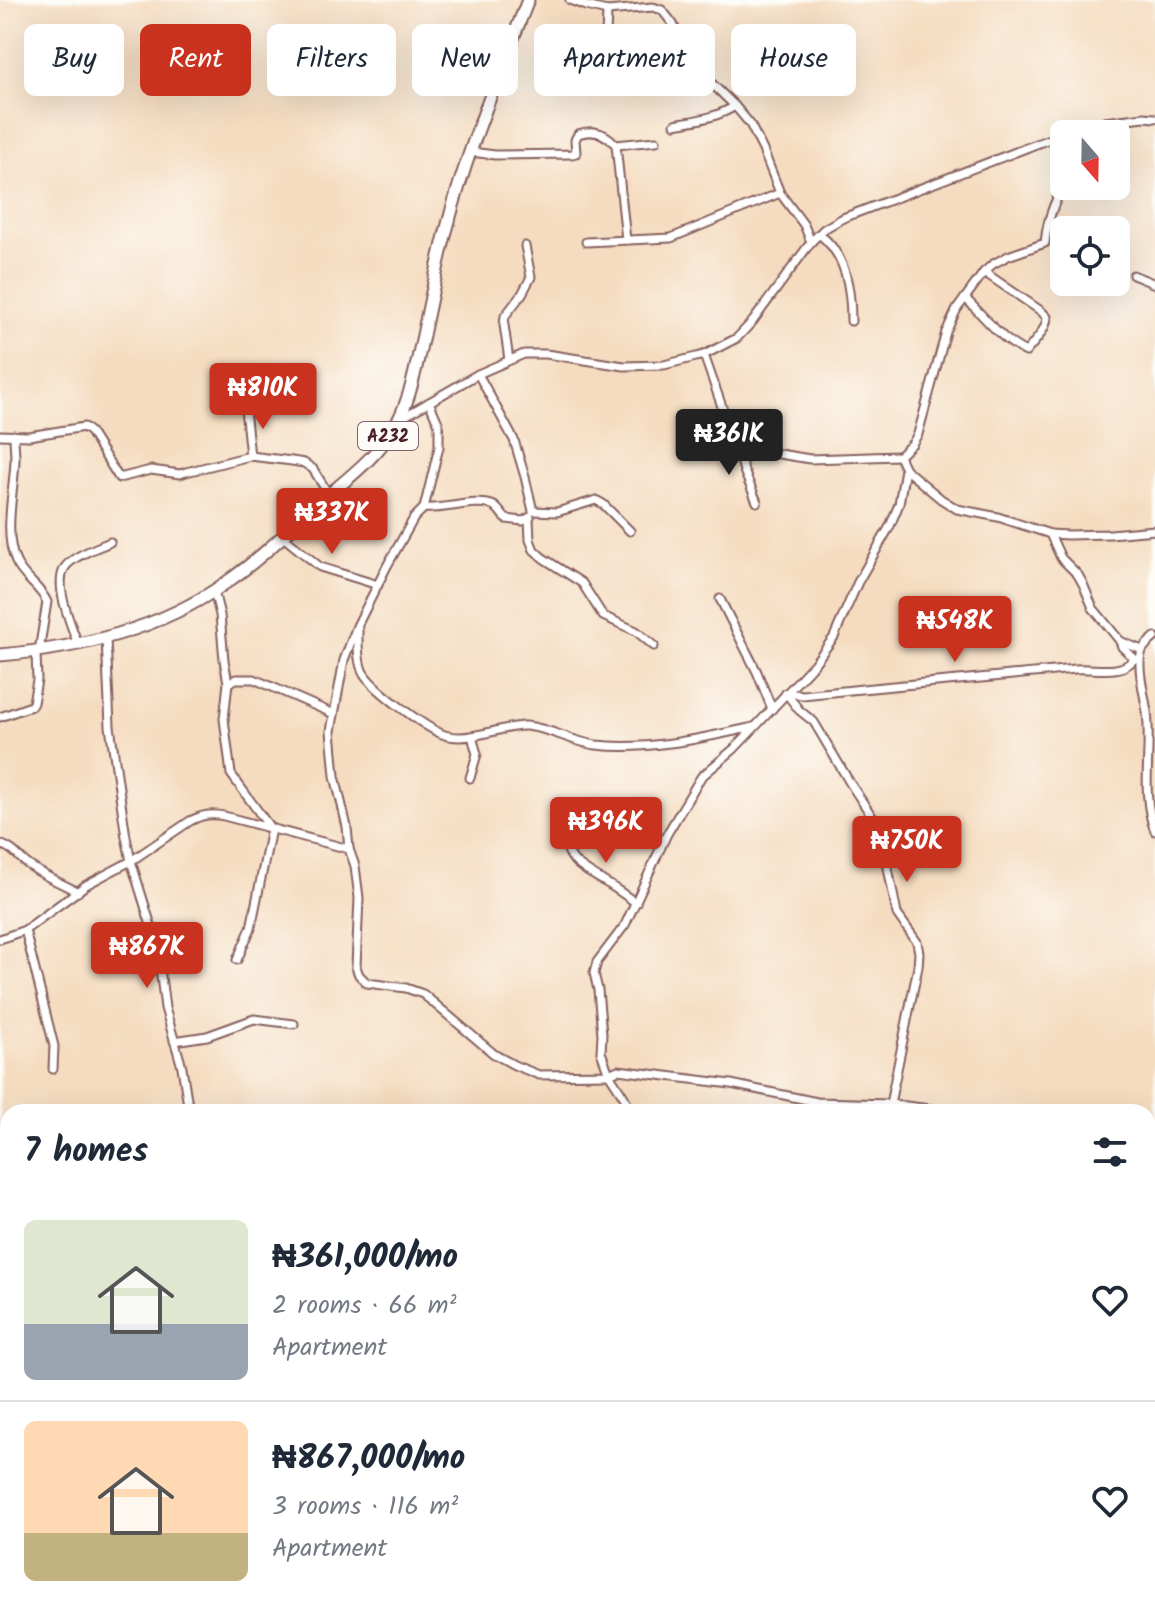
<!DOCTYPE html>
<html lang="en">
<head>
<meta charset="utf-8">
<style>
	:root { --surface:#fff; --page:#f6f6f7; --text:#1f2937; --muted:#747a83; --line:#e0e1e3; --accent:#c8321e }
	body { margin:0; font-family:Kalam,sans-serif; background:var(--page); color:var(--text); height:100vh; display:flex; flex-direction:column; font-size:30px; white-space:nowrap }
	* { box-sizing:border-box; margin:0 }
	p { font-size:26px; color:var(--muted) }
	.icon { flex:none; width:44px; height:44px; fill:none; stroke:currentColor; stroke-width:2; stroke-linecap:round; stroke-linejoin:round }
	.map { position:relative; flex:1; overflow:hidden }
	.panel { position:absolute; left:0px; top:1104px; width:1156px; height:512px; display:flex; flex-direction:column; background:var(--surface); border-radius:24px 24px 0 0; box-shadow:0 8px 32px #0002 }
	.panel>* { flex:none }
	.top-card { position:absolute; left:24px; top:24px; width:1108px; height:72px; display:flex; gap:16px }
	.needle { width:52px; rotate:160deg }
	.buttons { position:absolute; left:1050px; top:120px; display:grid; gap:16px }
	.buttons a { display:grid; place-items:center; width:80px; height:80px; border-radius:12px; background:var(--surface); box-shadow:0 8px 32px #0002; font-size:40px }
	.price { position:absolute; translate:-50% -68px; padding:0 18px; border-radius:8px; background:var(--accent); color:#fff; font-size:26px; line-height:52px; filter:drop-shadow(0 2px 4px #0008) }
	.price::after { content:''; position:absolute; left:50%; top:48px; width:24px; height:18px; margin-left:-12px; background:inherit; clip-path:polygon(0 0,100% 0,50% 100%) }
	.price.on { background:#222; color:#fff }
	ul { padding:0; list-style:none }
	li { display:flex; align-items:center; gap:24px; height:200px; padding:0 24px }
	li+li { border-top:2px solid var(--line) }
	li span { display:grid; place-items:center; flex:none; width:224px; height:160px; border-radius:12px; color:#555 }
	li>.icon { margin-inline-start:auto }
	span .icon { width:96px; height:96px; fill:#fffc; stroke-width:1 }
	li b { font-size:34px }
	h2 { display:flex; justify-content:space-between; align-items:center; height:96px; padding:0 24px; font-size:34px }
	.chip { padding:0 28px; border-radius:12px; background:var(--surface); box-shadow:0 8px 32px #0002; font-size:28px; line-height:72px }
	.chip.on { background:var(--accent); color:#fff }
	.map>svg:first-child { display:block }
</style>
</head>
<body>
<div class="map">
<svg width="1155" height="1616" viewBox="0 0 1155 1616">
	<rect width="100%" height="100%" fill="#fdfcf7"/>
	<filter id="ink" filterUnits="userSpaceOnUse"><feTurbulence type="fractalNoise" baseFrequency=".0125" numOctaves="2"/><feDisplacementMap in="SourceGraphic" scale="16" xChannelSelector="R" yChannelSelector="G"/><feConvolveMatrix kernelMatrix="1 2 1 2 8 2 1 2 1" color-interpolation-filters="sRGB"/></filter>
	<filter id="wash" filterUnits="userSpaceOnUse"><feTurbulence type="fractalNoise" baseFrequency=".006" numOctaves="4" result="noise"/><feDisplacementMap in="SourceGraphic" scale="32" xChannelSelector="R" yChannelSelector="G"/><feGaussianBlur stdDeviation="1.8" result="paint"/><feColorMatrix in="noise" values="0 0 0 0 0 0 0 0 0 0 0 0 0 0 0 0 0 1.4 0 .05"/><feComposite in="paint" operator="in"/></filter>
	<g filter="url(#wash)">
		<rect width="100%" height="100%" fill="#f5dcc0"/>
	</g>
	<g filter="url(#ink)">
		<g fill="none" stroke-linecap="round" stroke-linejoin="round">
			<defs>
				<g id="minor">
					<polyline points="570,0 586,6 607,11 653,7 662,10 673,24 685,50 702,74 735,106 750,124 763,150 780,193 804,225 811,242"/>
					<polyline points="604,86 607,11"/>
					<path d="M675,124C697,120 716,118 735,106"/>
					<polyline points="616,145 656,141"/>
					<path d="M471,152L495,155L572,154L576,153L575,140L578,134C593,129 606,133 616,145L626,240"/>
					<path d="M819,234C846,254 851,289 851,321"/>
					<polyline points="586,242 671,238 780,193"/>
					<polyline points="1133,275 1155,284"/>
					<path d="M965,298C984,316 1002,341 1026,352C1034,342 1046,331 1047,317L1041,311L984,272"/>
					<polyline points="704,355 728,424 735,439 750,446 773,453 810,459 899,456"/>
					<polyline points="509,360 504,325 505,316 522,294 531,277 525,246"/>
					<polyline points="478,374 514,440 525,477 533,511"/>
					<polyline points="429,402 439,425 439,447 424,508 414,518 387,566 357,626 344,660 331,731 335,776 347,827 349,849 355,866 359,898 356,967 359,975 367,983 406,988 423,994 494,1054 514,1065 539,1075 609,1074 618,1070 731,1084 817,1102 890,1104 955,1112"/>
					<polyline points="245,409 250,456"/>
					<polyline points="400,419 478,374 524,354 546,354 624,366 664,365 704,355 737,338 753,321 811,242 824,229 843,218 1089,124 1144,117 1155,118"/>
					<polyline points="0,435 29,436 84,427 90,432 119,478 151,470 180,474 186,472 250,456 292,461 304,463 313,469 329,495"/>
					<path d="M14,435C14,443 15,452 15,460C14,490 3,535 16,562C23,578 40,586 47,602L39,651"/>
					<polyline points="735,439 744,471 757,502"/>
					<polyline points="905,469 941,499 957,509 998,517 1050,534 1067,535 1110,534 1155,530"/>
					<path d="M424,508C444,510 475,499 492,505C498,507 501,514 506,519L523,521L530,517"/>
					<polyline points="533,511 557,512 596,500 603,504 630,531"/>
					<polyline points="529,519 530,540 534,550 543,558 582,583 603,616 636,631 654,646"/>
					<polyline points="1050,534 1061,558 1078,575 1083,584 1093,608 1120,641 1122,647 1135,659"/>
					<polyline points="282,536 320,567 378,585"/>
					<polyline points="214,591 220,615 224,660 228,683"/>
					<polyline points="720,599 757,672 772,709"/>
					<path d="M358,628C358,641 357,658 362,670C368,686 425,727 442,734C447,736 454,737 460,737C482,737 508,725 526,726C550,728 572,742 596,745C648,751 703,738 753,727"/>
					<path d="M1155,637C1151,641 1144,645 1142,651C1136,666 1145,696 1147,712C1152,751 1140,793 1155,831"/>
					<polyline points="106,638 110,726 126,837 131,861 157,945 165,1008 182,1067 189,1112"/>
					<polyline points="1120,641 1142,650"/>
					<path d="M78,645C72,626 52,584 66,566C75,555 97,548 110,542"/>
					<polyline points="786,693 799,710 814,722 850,783 873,818 882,837 897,914 917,942 919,953 918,967 890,1104"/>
					<path d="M786,693L803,695C894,685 985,678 1075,669C1094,667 1121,676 1134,659"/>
					<polyline points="0,717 31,706 33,703 37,680 36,652"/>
					<polyline points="470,778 477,754 472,736"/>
					<path d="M564,834C567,863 581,867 603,881C614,887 625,895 636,903"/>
					<path d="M0,844C15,850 15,854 26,863C41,875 61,883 78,892"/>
					<polyline points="25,930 54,1046 53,1069"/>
					<path d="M0,939L25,930L86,885L131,861L190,821C202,815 211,813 224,816L349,849"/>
					<polyline points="237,960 251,928 271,829 231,774 224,719 228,683 236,679 254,679 334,714"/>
					<polyline points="174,1041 207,1036 254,1019 294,1024"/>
					<path d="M631,1112L624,1097L609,1074L601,1052L602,1034L598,990L594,973L597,962L625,925L667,834L701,777L734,749L755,727L814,664L834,637L858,582L890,526L899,504L905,469L899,456L912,444L918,434L946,332L957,309L984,272L993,264L1008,256L1045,243C1047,222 1053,203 1064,186"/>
					<polyline points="1148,1129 1155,1130"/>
					<polyline points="0,1193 8,1201"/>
					<polyline points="1148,1267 1155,1248"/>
					<polyline points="1148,1320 1155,1322"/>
					<polyline points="0,1380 8,1366"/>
					<polyline points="1148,1396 1155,1396"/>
					<polyline points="1148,1550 1155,1548"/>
					<polyline points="280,1608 281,1616"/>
					<polyline points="768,1608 768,1616"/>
					<polyline points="783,1608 792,1616"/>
					<polyline points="1147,1608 1148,1616"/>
					<polyline points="690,1616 709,1608"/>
					<polyline points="855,1616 859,1608"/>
				</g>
				<path id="primary" d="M0,655C81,648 160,630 227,582C260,559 289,530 319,503C347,479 380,455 398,421C411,396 416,367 422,340C430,303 437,265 447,228C467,150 499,75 528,0"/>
			</defs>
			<!-- minor casing -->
			<use href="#minor" stroke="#86615f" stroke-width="11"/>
			<!-- primary casing -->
			<use href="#primary" stroke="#86615f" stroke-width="15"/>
			<!-- minor -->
			<use href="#minor" stroke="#fff" stroke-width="7"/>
			<!-- primary -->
			<use href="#primary" stroke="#fff" stroke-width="11"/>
		</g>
	</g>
	<g text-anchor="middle" stroke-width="6" stroke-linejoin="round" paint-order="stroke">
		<!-- shield labels -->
		<rect fill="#fdfcf7" stroke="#806168" stroke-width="2" x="358" y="422" width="60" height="28" rx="6"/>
		<g font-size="18" font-weight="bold" fill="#4a1f2b">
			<text x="388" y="442">A232</text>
		</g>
	</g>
</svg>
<div class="buttons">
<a><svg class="needle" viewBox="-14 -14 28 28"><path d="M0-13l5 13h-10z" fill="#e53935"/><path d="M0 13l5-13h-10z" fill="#747a83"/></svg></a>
<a><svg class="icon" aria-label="locate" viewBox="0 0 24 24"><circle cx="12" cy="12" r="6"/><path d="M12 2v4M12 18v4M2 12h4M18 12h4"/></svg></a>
</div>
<b class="price" style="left:263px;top:431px">₦810K</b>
<b class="price on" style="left:729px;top:477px">₦361K</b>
<b class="price" style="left:332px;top:556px">₦337K</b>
<b class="price" style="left:955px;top:664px">₦548K</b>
<b class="price" style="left:606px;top:865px">₦396K</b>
<b class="price" style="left:907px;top:884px">₦750K</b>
<b class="price" style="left:147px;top:990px">₦867K</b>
<div class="top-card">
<a class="chip">Buy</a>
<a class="chip on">Rent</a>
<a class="chip">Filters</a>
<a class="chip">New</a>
<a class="chip">Apartment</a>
<a class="chip">House</a>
</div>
<section class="panel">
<h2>7 homes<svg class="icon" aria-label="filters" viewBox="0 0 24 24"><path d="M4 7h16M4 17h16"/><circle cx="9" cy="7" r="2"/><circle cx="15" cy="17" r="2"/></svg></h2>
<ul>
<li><span style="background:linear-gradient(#dfe7d0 65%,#9aa5b1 0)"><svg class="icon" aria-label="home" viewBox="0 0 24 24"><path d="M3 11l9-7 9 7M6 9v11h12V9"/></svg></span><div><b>₦361,000/mo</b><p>2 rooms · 66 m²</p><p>Apartment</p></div><svg class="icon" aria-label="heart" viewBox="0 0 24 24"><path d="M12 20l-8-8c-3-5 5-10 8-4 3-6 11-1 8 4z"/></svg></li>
<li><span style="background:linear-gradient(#ffd9b3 70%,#c2b280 0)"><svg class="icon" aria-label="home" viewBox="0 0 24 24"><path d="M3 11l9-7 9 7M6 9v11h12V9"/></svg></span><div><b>₦867,000/mo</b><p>3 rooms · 116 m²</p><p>Apartment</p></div><svg class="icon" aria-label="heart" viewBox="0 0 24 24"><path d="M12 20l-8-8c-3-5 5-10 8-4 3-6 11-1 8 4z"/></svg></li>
</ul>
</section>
</div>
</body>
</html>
